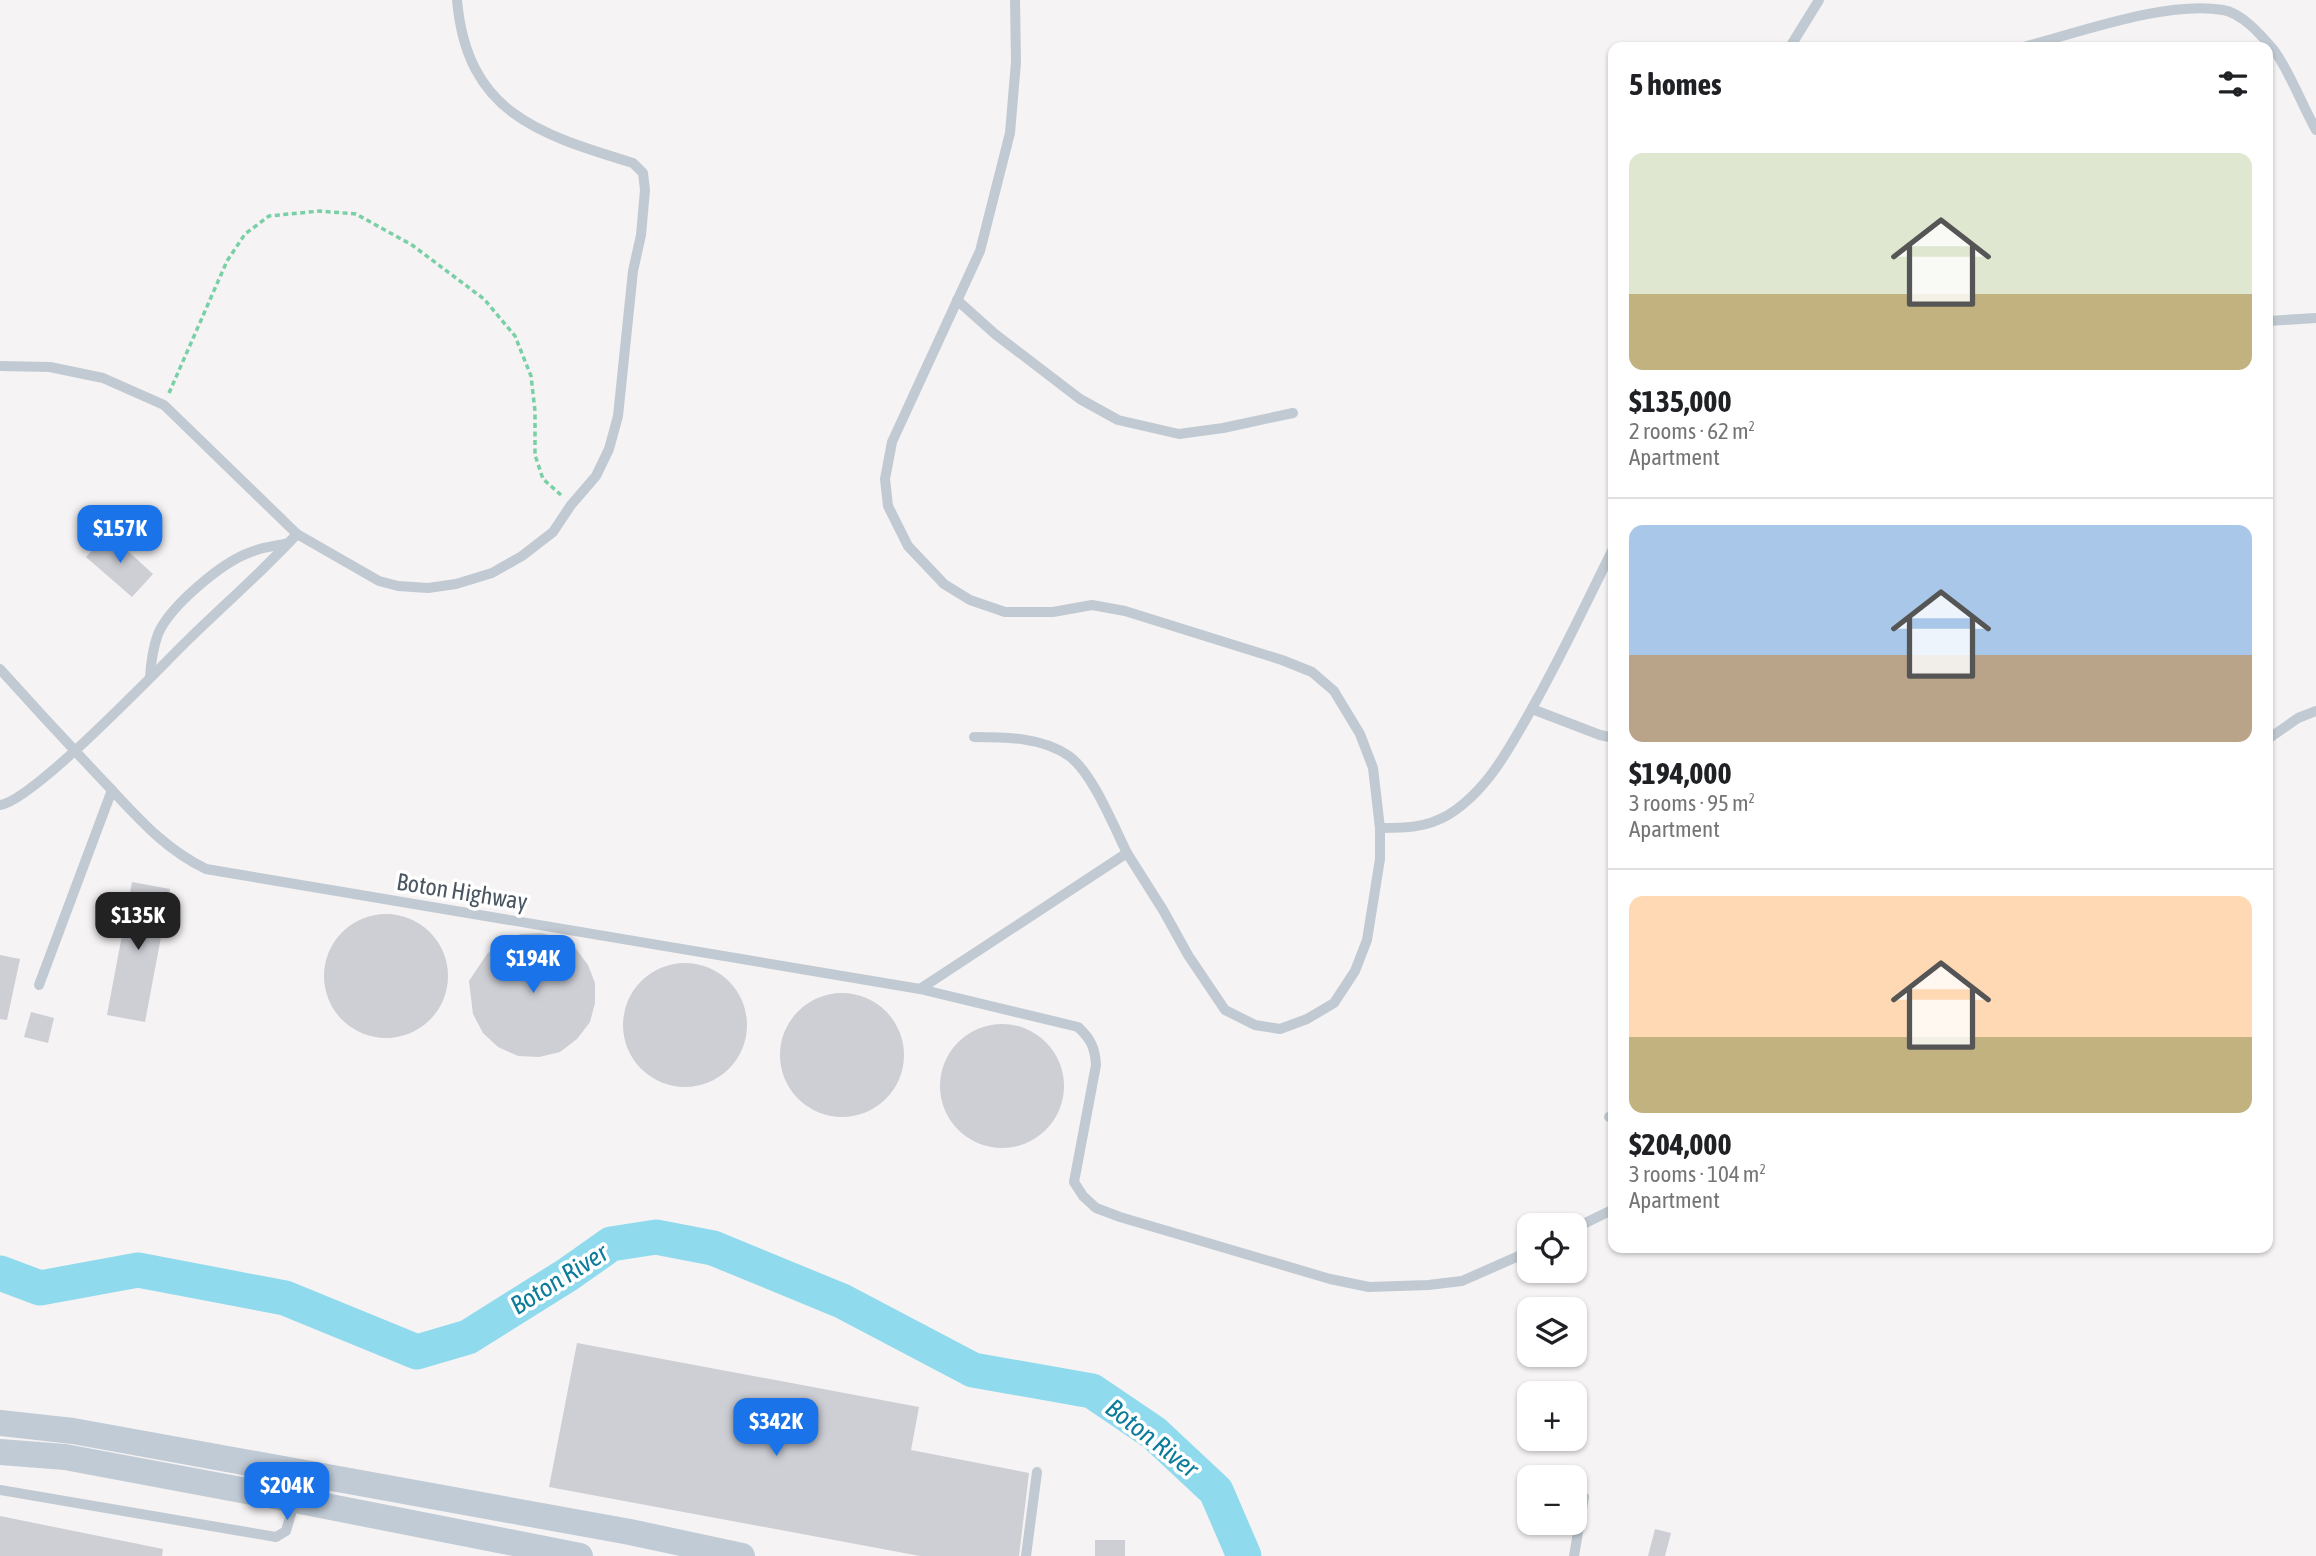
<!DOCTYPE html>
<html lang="en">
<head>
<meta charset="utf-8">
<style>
	:root { --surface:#fff; --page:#f6f6f6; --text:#202124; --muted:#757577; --line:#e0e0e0; --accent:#1a73e8 }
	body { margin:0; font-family:"Asap Condensed",sans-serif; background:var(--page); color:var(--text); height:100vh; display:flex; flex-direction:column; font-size:26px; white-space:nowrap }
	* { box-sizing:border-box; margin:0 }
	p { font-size:23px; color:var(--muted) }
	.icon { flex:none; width:38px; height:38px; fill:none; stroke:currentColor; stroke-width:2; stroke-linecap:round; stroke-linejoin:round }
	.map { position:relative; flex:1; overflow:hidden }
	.sheet { position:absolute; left:1608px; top:42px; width:665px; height:1211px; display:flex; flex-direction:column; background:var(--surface); border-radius:14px; box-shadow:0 2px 5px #0004 }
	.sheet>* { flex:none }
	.fabs { position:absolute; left:1517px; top:1213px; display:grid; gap:14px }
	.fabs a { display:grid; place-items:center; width:70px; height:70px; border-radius:14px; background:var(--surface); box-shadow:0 2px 5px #0004; font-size:35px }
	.price { position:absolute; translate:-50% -60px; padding:0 16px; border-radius:14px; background:var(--accent); color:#fff; font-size:23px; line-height:46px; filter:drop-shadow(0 2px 4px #0008) }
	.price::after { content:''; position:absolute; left:50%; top:42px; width:21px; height:16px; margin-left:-10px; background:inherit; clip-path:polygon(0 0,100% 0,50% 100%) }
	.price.selected { background:#222; color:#fff }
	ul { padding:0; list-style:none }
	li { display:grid; align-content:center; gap:14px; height:371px; padding:0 21px }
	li+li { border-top:2px solid var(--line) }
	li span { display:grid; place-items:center; height:217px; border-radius:14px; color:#555 }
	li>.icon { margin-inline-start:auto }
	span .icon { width:126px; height:126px; fill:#fffc; stroke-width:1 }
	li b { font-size:30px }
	h2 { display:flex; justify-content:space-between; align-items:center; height:84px; padding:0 21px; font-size:30px }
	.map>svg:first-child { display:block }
</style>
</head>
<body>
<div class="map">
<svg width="2316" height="1556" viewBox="0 0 2316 1556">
	<rect width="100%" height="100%" fill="#f5f3f3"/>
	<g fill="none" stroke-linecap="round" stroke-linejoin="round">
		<!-- river -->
		<polyline stroke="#90daee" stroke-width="35" points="0,1273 40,1288 138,1270 285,1298 417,1352 468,1337 567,1275 611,1244 656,1237 713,1248 842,1301 973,1370 1092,1391 1154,1433 1216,1491 1244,1556"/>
	</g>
	<!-- building -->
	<g fill="#cdcfd5">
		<polygon points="108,533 153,574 132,597 86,557"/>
		<polygon points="132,882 170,889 145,1022 107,1015"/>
		<circle cx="386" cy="976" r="62"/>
		<polygon points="541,933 560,938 576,949 588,965 595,983 595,1003 590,1022 577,1039 560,1052 539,1057 518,1056 498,1047 483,1033 473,1014 469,981 487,954 502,941 521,934"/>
		<polygon points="0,955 20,959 7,1020 0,1019"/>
		<circle cx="685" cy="1025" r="62"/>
		<circle cx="842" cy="1055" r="62"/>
		<polygon points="31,1012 54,1018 48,1043 24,1037"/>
		<circle cx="1002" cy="1086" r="62"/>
		<polygon points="577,1343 919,1407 911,1450 1029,1473 1019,1556 920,1556 549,1487"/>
		<polygon points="0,1516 163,1549 162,1556 0,1556"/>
		<polygon points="1655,1529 1671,1533 1665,1556 1648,1556"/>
		<rect x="1095" y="1540" width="30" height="16"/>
	</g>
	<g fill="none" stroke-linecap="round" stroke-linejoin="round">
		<!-- path -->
		<polyline stroke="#7ad0a6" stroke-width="3.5" stroke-dasharray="5 3.5" stroke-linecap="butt" points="169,393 227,261 245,234 269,216 320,211 356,214 412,245 484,299 515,336 531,376 535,411 535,455 543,479 561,495"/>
		<!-- lane -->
		<g stroke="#c1cad2" stroke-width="10">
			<polyline points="1790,47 1819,0"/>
			<path d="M2023,47C2078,33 2167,0 2223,10C2242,13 2261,35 2273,49C2288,68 2303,107 2316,130"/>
			<polyline points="957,300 995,334 1080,399 1118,420 1179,434 1223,428 1293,413"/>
			<polyline points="2268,321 2316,318"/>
			<path d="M0,366L50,367L103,378L164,405L297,534L379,581L398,586L428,588L456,584L492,573L522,556L553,532L571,505L596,476L609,449L618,416L633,271L641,235L645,190L643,173L633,163C538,134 467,113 457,0"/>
			<path d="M0,669C36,709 72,748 109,787C140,820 165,849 206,869L920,989L1078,1027C1091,1039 1095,1048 1096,1065L1074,1182L1083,1196L1096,1208L1120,1217L1330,1279L1369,1287L1428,1285L1462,1281L1530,1251"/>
			<path d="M150,677C151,662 153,648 158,634C170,606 222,562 251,552C262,547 276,546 288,543"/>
			<polyline points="1532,709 1600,735 1614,738"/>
			<path d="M974,737C1005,737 1042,737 1069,756C1092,772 1114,827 1127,853"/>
			<polyline points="2268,739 2298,718 2316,711"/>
			<path d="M0,805C33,801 158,669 189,639C225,604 263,571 297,534"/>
			<path d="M1380,828C1404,828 1426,828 1448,815C1489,790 1513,742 1536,701C1564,651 1588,599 1614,547"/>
			<polyline points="39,985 112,790"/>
			<polyline points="920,989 1127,853 1163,910 1188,955 1225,1010 1255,1025 1280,1029 1307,1019 1334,1003 1355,971 1367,940 1380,859 1380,828 1373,768 1360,734 1334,691 1312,672 1282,660 1125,611 1092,605 1053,612 1005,612 970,600 944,584 908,546 888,506 885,479 892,442 980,251 1010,133 1016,62 1015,0"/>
			<polyline points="1609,1117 1614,1115"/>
			<polyline points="1575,1228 1614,1209"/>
			<polyline points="0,1490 276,1537 286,1531 295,1500"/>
			<polyline points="1026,1556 1037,1472"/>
			<polyline points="1574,1556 1584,1497"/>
		</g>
		<!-- secondary -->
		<g stroke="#c1cbd6" stroke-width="26">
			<polyline points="0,1423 73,1431 630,1532 742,1556"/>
			<polyline points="0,1452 65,1457 295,1500 580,1556"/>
		</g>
	</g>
	<g text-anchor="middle" stroke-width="7" stroke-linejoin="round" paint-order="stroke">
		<!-- street labels -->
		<g font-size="24" fill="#4a5661" stroke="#fff">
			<text transform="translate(462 892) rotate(9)" y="8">Boton Highway</text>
		</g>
		<!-- water labels -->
		<g font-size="26" font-style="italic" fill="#0c7c9b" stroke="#fff">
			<text transform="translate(559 1279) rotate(-32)" y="9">Boton River</text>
			<text transform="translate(1152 1438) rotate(38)" y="9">Boton River</text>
		</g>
	</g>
</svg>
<div class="fabs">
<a><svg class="icon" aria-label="locate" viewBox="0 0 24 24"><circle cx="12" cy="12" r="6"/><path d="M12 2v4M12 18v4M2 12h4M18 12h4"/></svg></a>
<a><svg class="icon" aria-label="layers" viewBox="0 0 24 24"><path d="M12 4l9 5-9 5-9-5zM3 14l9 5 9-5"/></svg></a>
<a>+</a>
<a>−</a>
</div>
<b class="price" style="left:120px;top:565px">$157K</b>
<b class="price selected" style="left:138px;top:952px">$135K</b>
<b class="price" style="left:533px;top:995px">$194K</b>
<b class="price" style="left:776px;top:1458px">$342K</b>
<b class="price" style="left:287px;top:1522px">$204K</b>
<section class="sheet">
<h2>5 homes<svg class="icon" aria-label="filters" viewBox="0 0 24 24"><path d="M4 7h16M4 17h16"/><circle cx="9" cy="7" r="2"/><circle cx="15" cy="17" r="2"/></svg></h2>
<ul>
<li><span style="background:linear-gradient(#dfe7d0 65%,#c2b280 0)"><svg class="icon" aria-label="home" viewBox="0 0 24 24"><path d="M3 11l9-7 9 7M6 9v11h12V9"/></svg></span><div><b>$135,000</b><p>2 rooms · 62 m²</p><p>Apartment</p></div></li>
<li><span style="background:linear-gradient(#a9c7e8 60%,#b9a48a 0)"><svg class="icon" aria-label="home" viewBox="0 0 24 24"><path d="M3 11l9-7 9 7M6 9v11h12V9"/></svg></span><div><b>$194,000</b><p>3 rooms · 95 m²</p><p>Apartment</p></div></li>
<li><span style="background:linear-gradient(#ffd9b3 65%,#c2b280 0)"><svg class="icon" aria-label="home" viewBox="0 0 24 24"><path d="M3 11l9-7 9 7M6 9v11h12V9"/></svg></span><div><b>$204,000</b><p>3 rooms · 104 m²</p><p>Apartment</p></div></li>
</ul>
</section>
</div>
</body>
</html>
